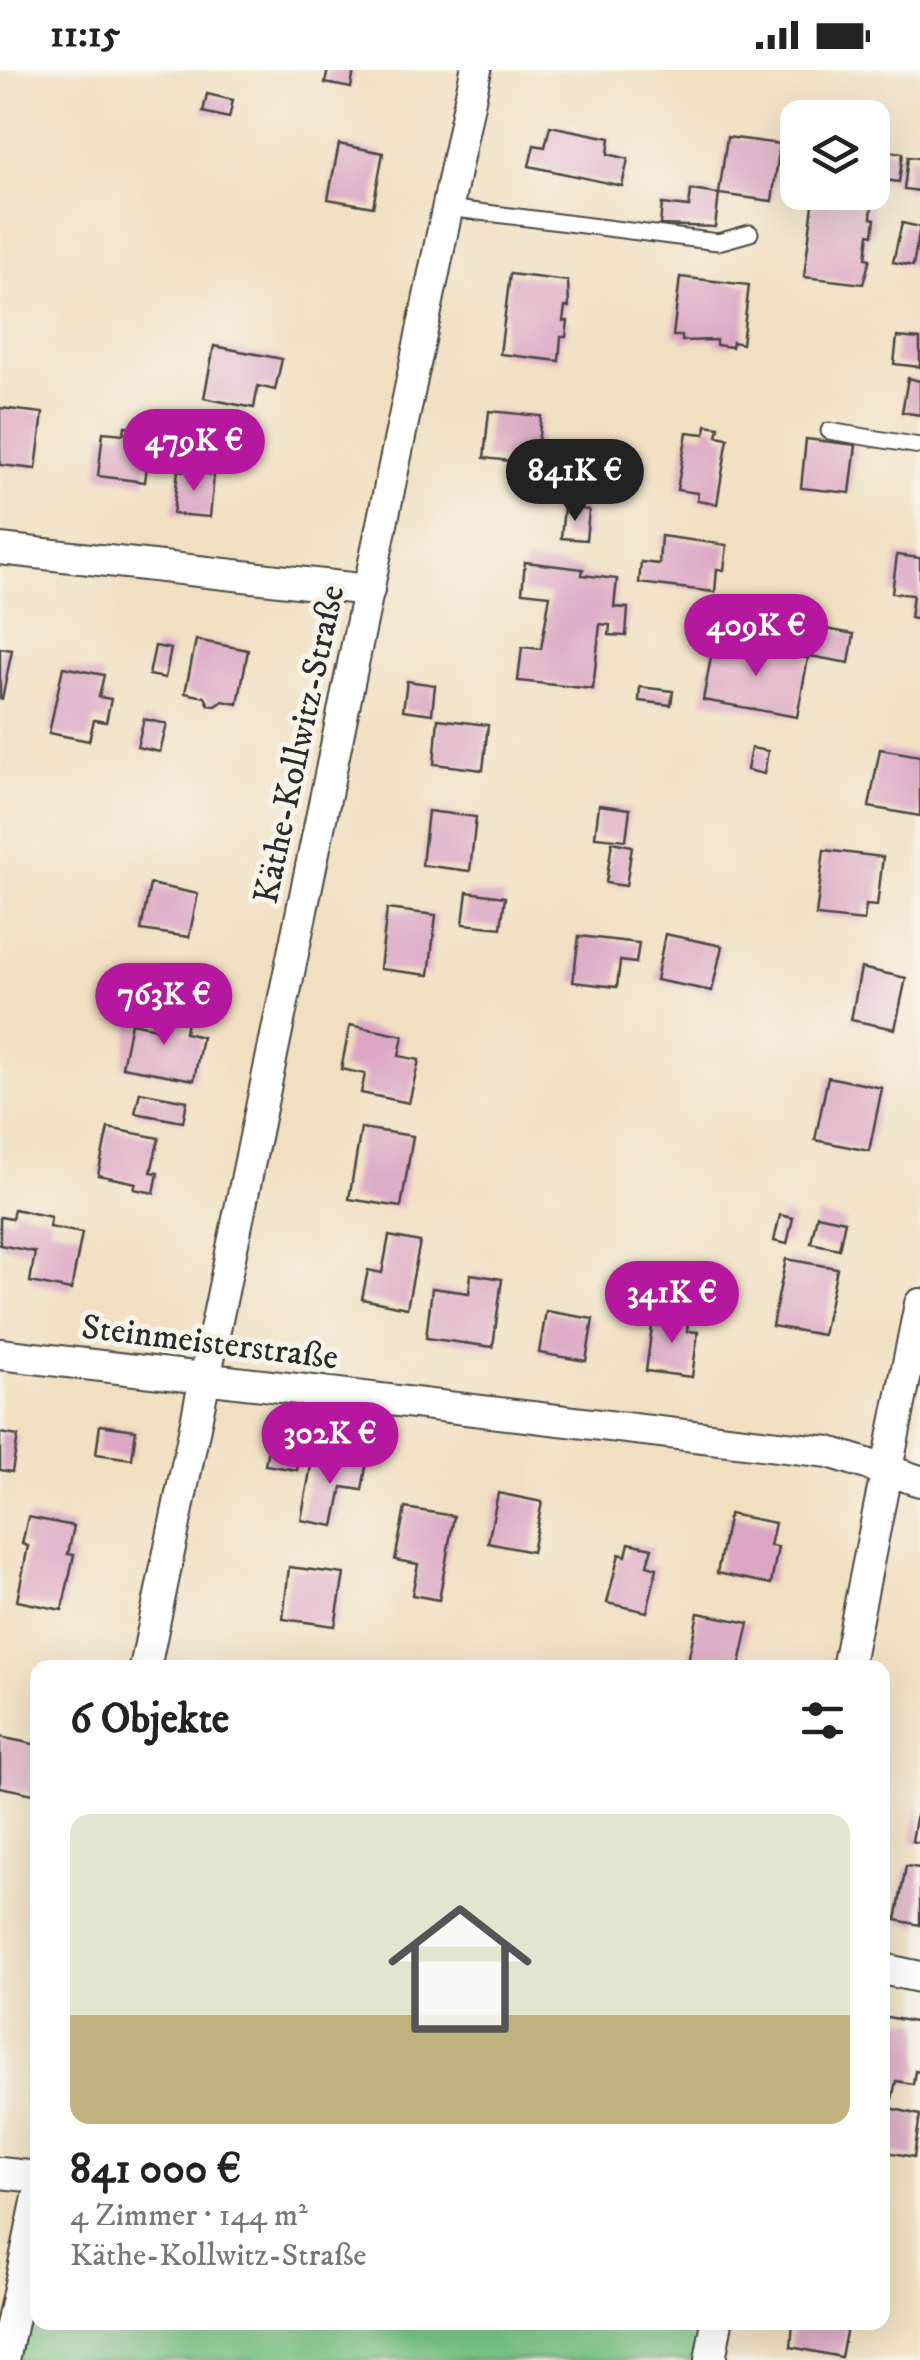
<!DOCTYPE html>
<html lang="de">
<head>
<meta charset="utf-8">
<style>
	:root { --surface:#fff; --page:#f2f2f2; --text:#222; --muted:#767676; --accent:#b5179e }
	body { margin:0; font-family:"IM FELL DW Pica",serif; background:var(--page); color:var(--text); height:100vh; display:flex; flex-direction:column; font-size:38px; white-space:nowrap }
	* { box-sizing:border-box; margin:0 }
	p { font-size:32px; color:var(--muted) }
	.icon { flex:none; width:55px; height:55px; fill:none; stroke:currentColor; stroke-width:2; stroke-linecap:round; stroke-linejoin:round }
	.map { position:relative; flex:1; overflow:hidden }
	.drawer { position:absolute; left:30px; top:1590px; width:860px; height:670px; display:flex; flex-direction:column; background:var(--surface); border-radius:20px; box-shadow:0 10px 40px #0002 }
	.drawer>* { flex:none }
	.fabs { position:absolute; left:780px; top:30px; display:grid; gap:20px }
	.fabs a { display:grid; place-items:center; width:110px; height:110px; border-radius:20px; background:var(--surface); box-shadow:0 10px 40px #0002; font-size:50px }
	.price { position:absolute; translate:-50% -85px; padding:0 22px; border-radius:35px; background:var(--accent); color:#fff; font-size:32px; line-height:65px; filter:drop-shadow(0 2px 5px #0008) }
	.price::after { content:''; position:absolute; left:50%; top:60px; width:30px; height:22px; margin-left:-15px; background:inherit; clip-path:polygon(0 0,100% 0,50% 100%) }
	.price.current { background:#222; color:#fff }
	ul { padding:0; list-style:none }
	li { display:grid; align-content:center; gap:20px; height:530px; padding:0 40px }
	li span { display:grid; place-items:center; height:310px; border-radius:20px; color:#555 }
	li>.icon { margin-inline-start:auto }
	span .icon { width:180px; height:180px; fill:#fffc; stroke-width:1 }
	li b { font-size:42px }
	h2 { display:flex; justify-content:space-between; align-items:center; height:120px; padding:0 40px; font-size:42px }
	.status { display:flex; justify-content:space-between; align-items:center; height:70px; padding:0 50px; background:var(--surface); direction:ltr }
	.status svg { height:28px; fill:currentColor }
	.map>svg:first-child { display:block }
</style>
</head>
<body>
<div class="status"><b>11:15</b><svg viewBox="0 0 49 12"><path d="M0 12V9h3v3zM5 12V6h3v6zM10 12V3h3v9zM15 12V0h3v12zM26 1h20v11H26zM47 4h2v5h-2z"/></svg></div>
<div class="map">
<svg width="920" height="2290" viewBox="0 0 920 2290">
	<rect width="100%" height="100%" fill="#f7f3e8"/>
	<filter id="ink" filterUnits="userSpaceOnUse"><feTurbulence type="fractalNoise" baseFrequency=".01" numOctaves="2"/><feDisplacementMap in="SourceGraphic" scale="20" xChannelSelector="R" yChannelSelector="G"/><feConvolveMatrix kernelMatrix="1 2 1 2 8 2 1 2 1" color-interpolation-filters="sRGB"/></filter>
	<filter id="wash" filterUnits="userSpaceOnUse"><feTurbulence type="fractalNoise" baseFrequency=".0048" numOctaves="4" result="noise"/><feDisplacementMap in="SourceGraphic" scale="40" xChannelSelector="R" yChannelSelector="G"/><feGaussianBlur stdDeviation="2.25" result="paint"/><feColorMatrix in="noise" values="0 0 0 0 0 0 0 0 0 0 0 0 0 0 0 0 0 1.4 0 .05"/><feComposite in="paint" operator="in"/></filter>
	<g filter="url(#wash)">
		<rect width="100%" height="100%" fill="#f1dfc1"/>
		<!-- green -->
		<polygon fill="#7ac787" stroke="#527959" stroke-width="2.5" points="37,2188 38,2252 712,2253 705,2290 17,2290"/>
		<g id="blocks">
			<!-- building -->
			<g fill="#dba7c4">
				<polygon points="328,0 354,0 351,18 325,13"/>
				<polygon points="207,24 233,30 229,48 203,42"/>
				<polygon points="550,56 610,68 608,84 628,89 622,116 529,96 534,75 545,77"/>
				<polygon points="727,67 780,74 772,131 719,124"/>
				<polygon points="339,74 383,83 373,137 328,129"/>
				<polygon points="874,79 903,83 899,112 872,108"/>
				<polygon points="908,87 920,88 920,121 904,119"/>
				<polygon points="691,120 719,124 715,157 660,155 662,134 689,137"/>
				<polygon points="814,127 872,134 871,148 875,149 873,165 869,164 866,188 870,189 863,214 804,207"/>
				<polygon points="902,153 920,157 913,196 893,192"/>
				<polygon points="510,204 568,211 569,237 565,237 563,251 568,251 566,267 561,267 559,291 500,284"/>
				<polygon points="680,207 749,215 742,274 733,272 732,277 716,275 716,270 682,271 682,266 673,266"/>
				<polygon points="897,267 920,269 920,297 894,294"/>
				<polygon points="214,276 282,289 275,320 258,316 254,338 204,328"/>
				<polygon points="908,308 920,311 920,345 902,342"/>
				<polygon points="0,338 43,343 36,399 0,395"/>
				<polygon points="489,341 541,346 536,394 484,388"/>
				<polygon points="706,355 719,357 717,366 728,368 717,434 697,431 698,423 677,420 687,362 705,364"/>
				<polygon points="125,356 151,359 145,412 98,406 103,362 124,364"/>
				<polygon points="806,369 856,375 850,423 801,418"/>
				<polygon points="178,400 214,405 210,447 173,444"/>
				<polygon points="564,437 589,440 586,470 561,468"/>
				<polygon points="661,466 727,475 724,500 717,499 715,522 639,513 641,492 659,494"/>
				<polygon points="897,485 920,488 920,550 910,548 913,525 892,523"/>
				<polygon points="525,492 583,499 582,505 617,509 614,537 628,538 626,566 609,565 610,555 600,554 593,619 518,611 522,577 541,579 550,525 522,522"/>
				<polygon points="757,533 809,539 807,553 811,554 808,572 755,563 758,549 744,548 746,534"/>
				<polygon points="815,557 854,564 849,593 810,586"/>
				<polygon points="196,570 248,580 238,634 223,631 216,636 209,635 205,627 185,623"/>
				<polygon points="714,571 808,588 797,647 703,630"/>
				<polygon points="155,576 171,579 165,608 149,605"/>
				<polygon points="0,578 12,580 2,629 0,629"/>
				<polygon points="63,597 104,605 99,627 111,629 106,652 94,650 89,671 49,663"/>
				<polygon points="407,611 435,615 432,644 403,640"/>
				<polygon points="640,617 673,621 671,635 639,631"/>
				<polygon points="144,649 167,654 160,682 137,677"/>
				<polygon points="438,649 488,655 483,700 434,694"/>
				<polygon points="751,678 768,681 764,704 747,700"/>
				<polygon points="880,679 920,686 920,746 869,737"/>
				<polygon points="599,735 630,739 626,770 595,767"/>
				<polygon points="428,741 476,747 470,801 422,795"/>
				<polygon points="612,772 632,776 626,816 606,813"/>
				<polygon points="824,780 883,787 877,836 866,835 864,851 816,846"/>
				<polygon points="150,814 198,824 189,867 141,860"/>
				<polygon points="467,822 505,827 501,858 463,854"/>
				<polygon points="387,839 436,845 429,905 380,899"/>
				<polygon points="665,864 722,876 712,921 656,910"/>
				<polygon points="579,866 639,873 636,893 620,891 617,917 573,912"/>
				<polygon points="861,898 906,908 895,959 851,950"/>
				<polygon points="161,940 188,945 185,963 202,967 194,1010 122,997 131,953 157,958"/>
				<polygon points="350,955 403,966 399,986 419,990 409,1033 361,1023 365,1004 341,999"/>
				<polygon points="828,1007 882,1018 869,1081 815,1070"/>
				<polygon points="140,1022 187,1031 183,1052 135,1043"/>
				<polygon points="108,1058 159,1068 151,1102 158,1103 154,1123 134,1119 136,1113 98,1105"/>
				<polygon points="361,1058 413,1066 401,1137 349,1129"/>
				<polygon points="14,1139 51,1147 49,1157 82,1163 71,1220 30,1212 35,1182 0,1175 0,1147 12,1149"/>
				<polygon points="780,1145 793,1148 787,1174 774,1171"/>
				<polygon points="817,1145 845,1151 839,1179 811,1173"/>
				<polygon points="389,1166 420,1172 407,1238 362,1229 368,1200 382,1203"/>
				<polygon points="786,1189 837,1198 823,1265 772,1256"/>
				<polygon points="471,1204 502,1209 493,1277 426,1268 432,1218 469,1223"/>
				<polygon points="546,1241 593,1249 586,1291 539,1283"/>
				<polygon points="654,1242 689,1246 687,1261 698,1262 692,1307 646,1301"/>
				<polygon points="100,1355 136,1360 132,1389 96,1384"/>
				<polygon points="0,1363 18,1366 12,1402 0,1400"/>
				<polygon points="268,1378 300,1382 297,1400 265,1395"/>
				<polygon points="313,1385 367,1392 362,1420 342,1417 334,1456 301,1450"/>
				<polygon points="498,1423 542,1432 532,1482 488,1473"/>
				<polygon points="405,1438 454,1446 439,1530 412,1525 418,1494 395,1490"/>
				<polygon points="729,1444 775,1453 770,1476 778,1477 771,1514 717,1503"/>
				<polygon points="28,1447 74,1456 68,1484 74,1485 62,1540 17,1531 28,1476 22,1474"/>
				<polygon points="629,1473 652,1478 647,1495 657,1498 647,1542 607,1533 619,1484 626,1486"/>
				<polygon points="289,1497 344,1504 335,1556 283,1549"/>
				<polygon points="698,1543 749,1553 739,1598 718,1598 688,1591"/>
				<polygon points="0,1667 38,1675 38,1725 0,1717"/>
				<polygon points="918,1737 920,1737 920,1773 912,1771"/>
				<polygon points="906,1796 920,1798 920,1855 896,1850"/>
				<polygon points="882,1946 920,1953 920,2002 915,2001 913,2014 896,2011 890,2038 920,2045 914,2087 882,2081"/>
				<polygon points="793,2252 848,2252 841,2287 791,2277"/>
			</g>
		</g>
	</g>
	<g filter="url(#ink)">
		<use href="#blocks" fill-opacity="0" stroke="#494642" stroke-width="2.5"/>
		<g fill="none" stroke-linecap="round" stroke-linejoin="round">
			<defs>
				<g id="service">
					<polyline points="447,138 718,172 750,163"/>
					<polyline points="829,361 920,376"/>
				</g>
				<g id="minor">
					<polyline points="0,479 369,520"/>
					<polyline points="0,1284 829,1382 920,1411"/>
					<polyline points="145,1598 476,0"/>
					<polyline points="847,1598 920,1234"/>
					<polyline points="882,1899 920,1907"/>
					<polyline points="0,2103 38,2107"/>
					<polyline points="4,2290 38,2127"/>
					<polyline points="710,2290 717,2252"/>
				</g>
			</defs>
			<!-- service casing -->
			<use href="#service" stroke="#494642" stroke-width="19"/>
			<!-- minor casing -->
			<use href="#minor" stroke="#494642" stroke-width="34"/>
			<!-- service -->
			<use href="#service" stroke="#fff" stroke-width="15"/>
			<!-- minor -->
			<use href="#minor" stroke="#fff" stroke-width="30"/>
		</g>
	</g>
	<g text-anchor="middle" stroke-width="10" stroke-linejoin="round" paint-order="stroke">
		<!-- street labels -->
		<g font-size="35" fill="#2b2b2b" stroke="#f7f3e8">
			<text transform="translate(298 674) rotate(-78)" y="12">Käthe-Kollwitz-Straße</text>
			<text transform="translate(210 1271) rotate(7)" y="12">Steinmeisterstraße</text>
		</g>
	</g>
</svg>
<div class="fabs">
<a><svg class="icon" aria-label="layers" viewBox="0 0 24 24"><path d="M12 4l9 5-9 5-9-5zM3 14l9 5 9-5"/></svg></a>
</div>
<b class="price" style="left:194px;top:424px">479K €</b>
<b class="price current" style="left:575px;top:454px">841K €</b>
<b class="price" style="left:756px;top:609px">409K €</b>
<b class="price" style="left:164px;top:978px">763K €</b>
<b class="price" style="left:672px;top:1276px">341K €</b>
<b class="price" style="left:330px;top:1417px">302K €</b>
<section class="drawer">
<h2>6 Objekte<svg class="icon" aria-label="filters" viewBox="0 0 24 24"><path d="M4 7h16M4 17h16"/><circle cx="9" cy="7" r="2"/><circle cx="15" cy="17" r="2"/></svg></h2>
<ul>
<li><span style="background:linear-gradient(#dfe7d0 65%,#c2b280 0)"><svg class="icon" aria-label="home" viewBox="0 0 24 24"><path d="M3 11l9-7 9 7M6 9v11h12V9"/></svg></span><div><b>841 000 €</b><p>4 Zimmer · 144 m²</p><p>Käthe-Kollwitz-Straße</p></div></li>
</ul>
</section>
</div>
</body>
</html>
